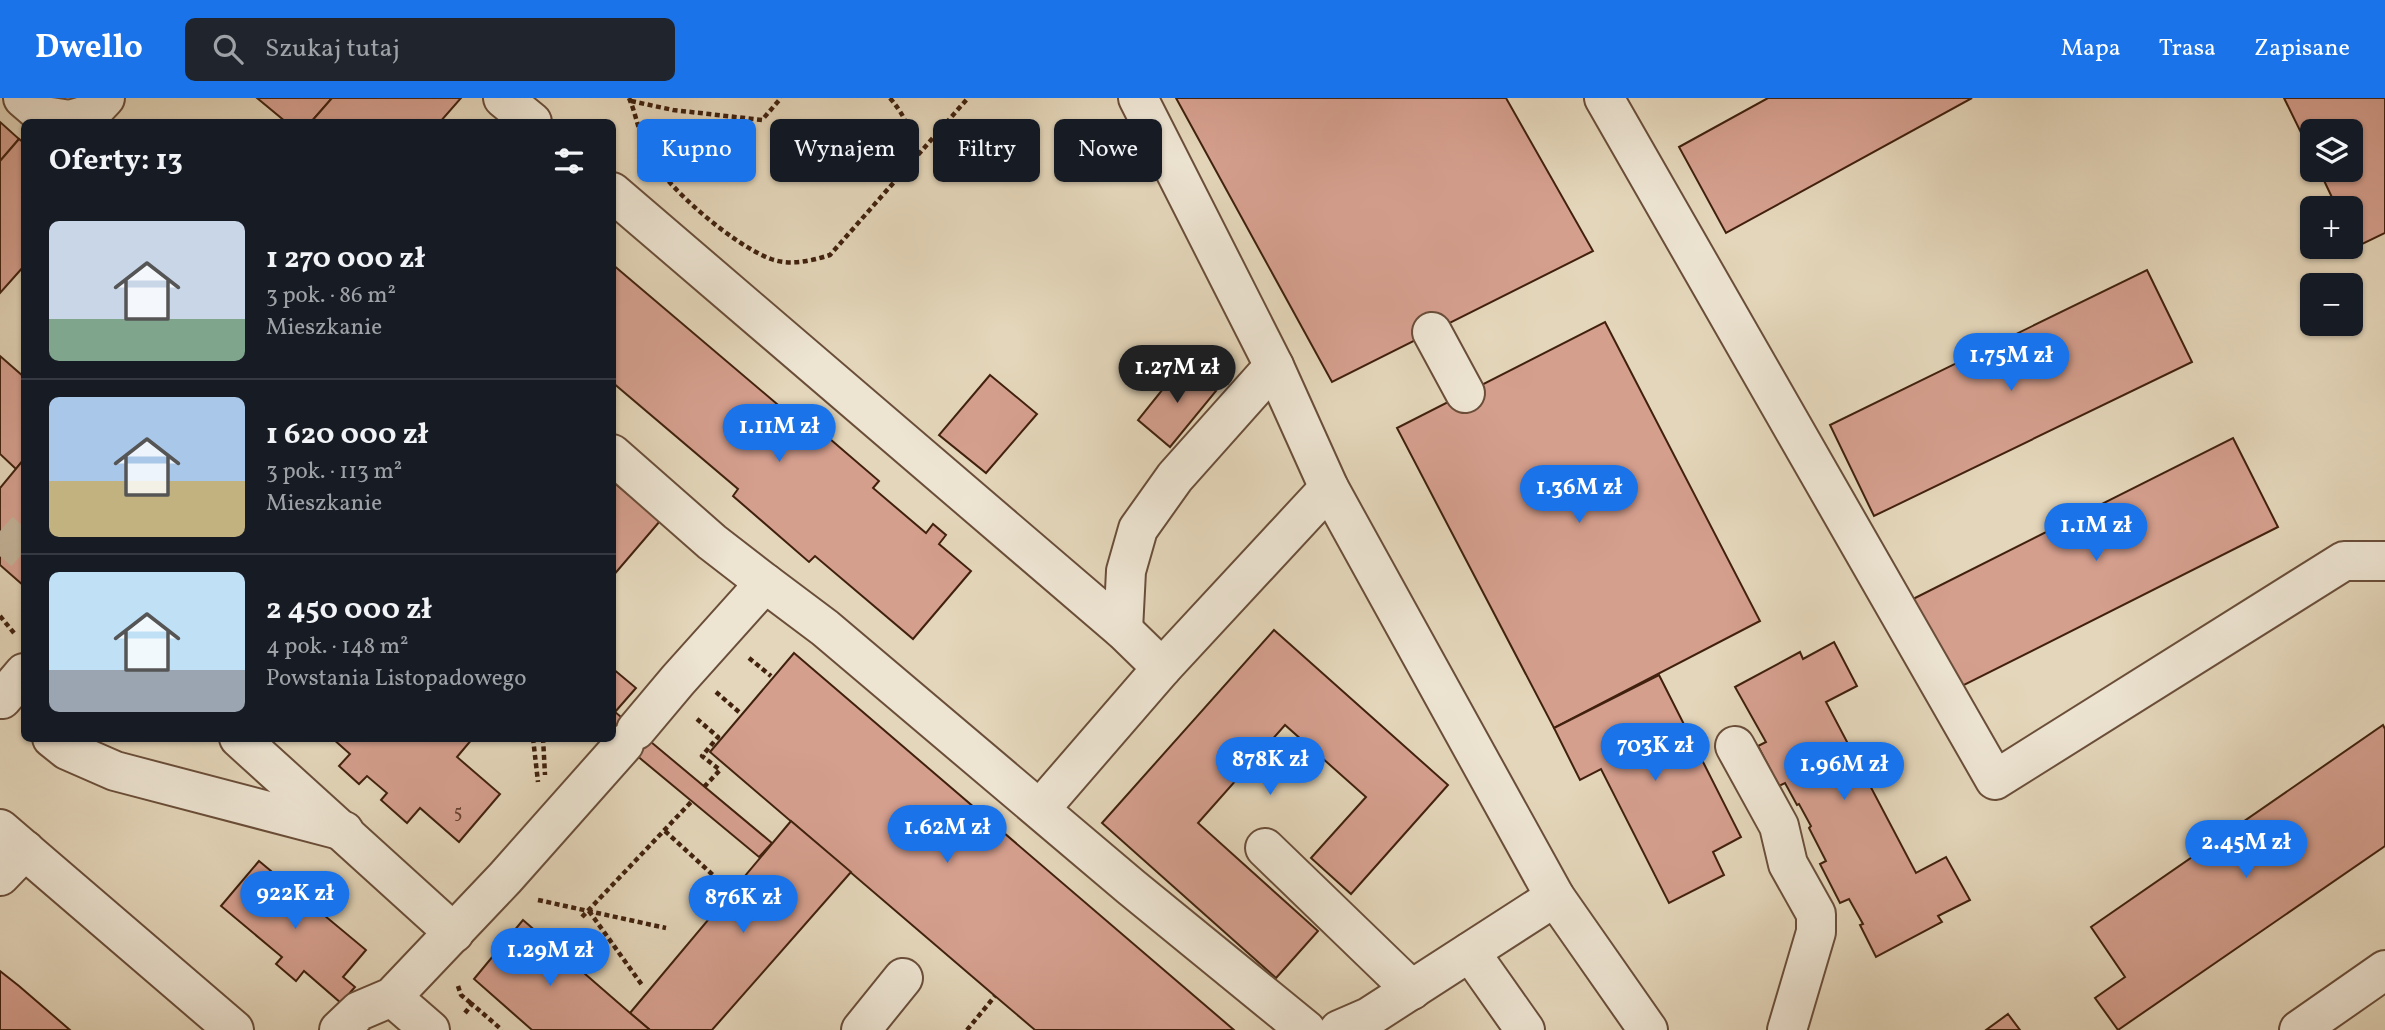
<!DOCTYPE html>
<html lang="pl">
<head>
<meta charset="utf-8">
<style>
	:root { --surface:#171b24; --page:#20242c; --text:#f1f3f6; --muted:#9ea1a6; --line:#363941; --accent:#1a73e8 }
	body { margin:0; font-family:Vollkorn,serif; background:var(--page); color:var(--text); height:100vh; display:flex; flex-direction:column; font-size:26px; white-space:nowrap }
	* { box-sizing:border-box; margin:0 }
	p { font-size:23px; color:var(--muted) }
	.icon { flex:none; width:38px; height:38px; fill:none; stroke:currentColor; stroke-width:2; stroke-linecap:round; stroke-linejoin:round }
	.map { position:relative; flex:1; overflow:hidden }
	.drawer { position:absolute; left:21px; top:21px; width:595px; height:623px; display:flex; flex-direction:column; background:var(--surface); border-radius:10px; box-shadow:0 2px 5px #0004 }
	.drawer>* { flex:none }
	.guide { position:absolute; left:637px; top:21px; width:665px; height:63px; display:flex; gap:14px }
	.buttons { position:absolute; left:2300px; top:21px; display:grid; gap:14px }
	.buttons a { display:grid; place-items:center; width:63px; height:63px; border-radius:10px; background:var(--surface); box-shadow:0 2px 5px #0004; font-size:35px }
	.price { position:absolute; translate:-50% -60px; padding:0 16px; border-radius:24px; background:var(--accent); color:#fff; font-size:23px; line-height:46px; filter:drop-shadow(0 2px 4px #0008) }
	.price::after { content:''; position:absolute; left:50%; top:42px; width:21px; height:16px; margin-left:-10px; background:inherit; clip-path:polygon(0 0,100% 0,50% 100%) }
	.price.active { background:#222; color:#fff }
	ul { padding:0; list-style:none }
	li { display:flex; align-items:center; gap:21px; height:175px; padding:0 28px }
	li+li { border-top:2px solid var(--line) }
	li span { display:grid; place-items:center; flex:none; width:196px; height:140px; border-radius:10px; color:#555 }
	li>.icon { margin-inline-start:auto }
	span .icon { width:84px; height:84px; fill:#fffc; stroke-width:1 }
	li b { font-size:30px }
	h2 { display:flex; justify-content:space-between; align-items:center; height:84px; padding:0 28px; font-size:30px }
	.chip { padding:0 24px; border-radius:10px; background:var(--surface); box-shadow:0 2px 5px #0004; font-size:24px; line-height:63px }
	.chip.active { background:var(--accent); color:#fff }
	header { display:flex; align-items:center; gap:42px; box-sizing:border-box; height:98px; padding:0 35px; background:var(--accent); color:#fff }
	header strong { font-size:33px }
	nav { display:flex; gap:38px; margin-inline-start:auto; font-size:24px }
	.search { width:490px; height:63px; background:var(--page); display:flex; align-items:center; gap:18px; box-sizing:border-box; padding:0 24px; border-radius:10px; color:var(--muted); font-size:26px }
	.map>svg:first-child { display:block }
</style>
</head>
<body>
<header>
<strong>Dwello</strong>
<div class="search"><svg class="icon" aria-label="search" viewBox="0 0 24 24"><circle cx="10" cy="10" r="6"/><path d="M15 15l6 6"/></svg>Szukaj tutaj</div>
<nav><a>Mapa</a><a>Trasa</a><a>Zapisane</a></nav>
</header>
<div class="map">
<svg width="2385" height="932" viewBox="0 0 2385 932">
	<rect width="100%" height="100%" fill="#e4d6ba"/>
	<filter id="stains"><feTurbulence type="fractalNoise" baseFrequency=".00286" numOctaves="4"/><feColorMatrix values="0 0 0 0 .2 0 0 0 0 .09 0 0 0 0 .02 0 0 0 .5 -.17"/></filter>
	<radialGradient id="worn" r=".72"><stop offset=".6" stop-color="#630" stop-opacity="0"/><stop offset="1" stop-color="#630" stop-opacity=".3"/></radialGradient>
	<!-- building -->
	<g fill="#d59f8e" stroke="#41210e" stroke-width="2">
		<polygon points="257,0 332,0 311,24 286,24"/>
		<polygon points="332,0 461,0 440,24 311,24"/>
		<polygon points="1176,0 1506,0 1593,153 1332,284"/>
		<polygon points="1768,0 1972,0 1726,135 1679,49"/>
		<polygon points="2284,0 2385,0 2385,135 2356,149 2350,137 2350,110 2337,110 2319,72 2350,72 2350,33 2312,33 2312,57"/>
		<polygon points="0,24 19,41 0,63"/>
		<polygon points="19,41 24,45 24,168 0,195 0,63"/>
		<polygon points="612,166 797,323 802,317 879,383 873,390 926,435 933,426 946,437 939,446 971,473 913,541 815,458 809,464 733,398 738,391 612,284"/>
		<polygon points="2147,172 2192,264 1874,418 1830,327"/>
		<polygon points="1605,224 1760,523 1554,630 1397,330"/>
		<polygon points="0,258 24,279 24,361 16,371 0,356"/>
		<polygon points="1183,266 1216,293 1170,349 1138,322"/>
		<polygon points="990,277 1037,316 986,375 939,337"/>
		<polygon points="2233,340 2278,429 1958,590 1913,501"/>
		<polygon points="24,361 24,488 0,467 0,390"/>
		<polygon points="612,383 660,423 612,479"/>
		<polygon points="1274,532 1448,687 1351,796 1311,760 1366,699 1285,627 1198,725 1318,833 1276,880 1102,725"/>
		<polygon points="1834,544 1857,588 1826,604 1916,775 1946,759 1970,802 1938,818 1942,824 1876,859 1860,827 1863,826 1849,801 1840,805 1820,766 1826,763 1809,730 1811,728 1799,706 1797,707 1785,685 1779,688 1758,648 1766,644 1735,589 1800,554 1803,561"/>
		<polygon points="794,555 1234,932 1035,932 995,898 710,654"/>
		<polygon points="612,570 636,590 615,614 772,745 759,759 612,637"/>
		<polygon points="1659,577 1741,739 1713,754 1724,777 1669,805 1601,671 1580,682 1554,630"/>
		<polygon points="2383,627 2385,631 2385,748 2118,932 2095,900 2125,879 2091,829"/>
		<polygon points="332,640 473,640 457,659 500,696 459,744 420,710 407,725 381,702 387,695 367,678 359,686 339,668 350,656"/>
		<polygon points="791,723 851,774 712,932 650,932 630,915"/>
		<polygon points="259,763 366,852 343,879 355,889 341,905 304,873 296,883 276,866 282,859 221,808"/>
		<polygon points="523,822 630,915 650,932 532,932 474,881"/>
		<polygon points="0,873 19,888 70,932 0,932"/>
		<polygon points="2008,916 2020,932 1986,932"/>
	</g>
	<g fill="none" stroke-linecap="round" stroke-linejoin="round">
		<!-- minor-tunnel -->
		<polyline stroke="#c3b298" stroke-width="38" stroke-dasharray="38 19" stroke-linecap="butt" points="0,433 24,454"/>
		<defs>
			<g id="minor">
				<polyline points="23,0 44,18 70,22 90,16 105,0"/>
				<polyline points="503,0 532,24"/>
				<polyline points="1138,0 1274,268 1329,390 1555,799 1648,932"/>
				<polyline points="1604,0 1995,682 2344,463 2385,463"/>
				<polyline points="612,94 1123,532 1162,570 1040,711"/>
				<polyline points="1432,234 1465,295"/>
				<polyline points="612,356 712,444 765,485 678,582 636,632"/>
				<polyline points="765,485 825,530 1131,789 1306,932"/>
				<polyline points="1123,532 1126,473 1138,431 1175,379 1274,268"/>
				<polyline points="1162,570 1329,390"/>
				<polyline points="2,601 24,575"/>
				<polyline points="52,640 67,652 115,673 344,733"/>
				<polyline points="239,640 454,835"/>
				<polyline points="1735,648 1779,728 1788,766 1816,816 1816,834 1787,932"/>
				<polyline points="0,731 234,932"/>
				<polyline points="1265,750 1412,892"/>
				<polyline points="0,778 25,752"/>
				<polyline points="1470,854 1525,932"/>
				<polyline points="392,899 430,932"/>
				<polyline points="339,932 359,913 392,899 505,780 624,646"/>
				<polyline points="861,932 903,880"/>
				<polyline points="1339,932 1369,919 1555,799"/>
				<polyline points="2299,932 2385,872"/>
			</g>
		</defs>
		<!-- minor casing -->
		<use href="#minor" stroke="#6a4e39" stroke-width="42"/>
		<!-- path -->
		<g stroke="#41210e" stroke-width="4.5" stroke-dasharray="5 3.5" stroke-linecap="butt">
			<path d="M629,0C636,16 639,35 646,52C664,88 733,147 771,161C790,168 811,163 830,157L968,0"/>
			<path d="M890,0C913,28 911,38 905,72"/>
			<polyline points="631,3 673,12 762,22 781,0"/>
			<polyline points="0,518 14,535"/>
			<polyline points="749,560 771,578"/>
			<polyline points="716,594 739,614"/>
			<polyline points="697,621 718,639 702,658 720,672 704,689"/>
			<polyline points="533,640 538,684"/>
			<polyline points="543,640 545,677"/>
			<polyline points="665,733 714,778"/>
			<polyline points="538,802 666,830"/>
			<polyline points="589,813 642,887"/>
			<polyline points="582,819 692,703"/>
			<polyline points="458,888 461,897 472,906"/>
			<polyline points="465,915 472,906 502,932"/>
			<polyline points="967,932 995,898"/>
		</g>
		<!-- minor -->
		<use href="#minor" stroke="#ede4d2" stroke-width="38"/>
	</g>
	<g text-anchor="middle" stroke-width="5" stroke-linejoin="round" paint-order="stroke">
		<!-- number labels -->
		<g font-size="18" fill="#66402e">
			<text x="458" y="720">5</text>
		</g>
	</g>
	<rect width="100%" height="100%" filter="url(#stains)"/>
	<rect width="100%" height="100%" fill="url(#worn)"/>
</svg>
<div class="buttons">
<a><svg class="icon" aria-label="layers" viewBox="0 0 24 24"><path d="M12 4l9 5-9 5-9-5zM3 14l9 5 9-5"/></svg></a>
<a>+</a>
<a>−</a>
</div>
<b class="price" style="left:2011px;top:295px">1.75M zł</b>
<b class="price active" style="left:1177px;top:307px">1.27M zł</b>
<b class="price" style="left:779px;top:366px">1.11M zł</b>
<b class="price" style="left:1579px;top:427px">1.36M zł</b>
<b class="price" style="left:2096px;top:465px">1.1M zł</b>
<b class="price" style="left:1655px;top:685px">703K zł</b>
<b class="price" style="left:1270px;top:699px">878K zł</b>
<b class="price" style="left:1844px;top:704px">1.96M zł</b>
<b class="price" style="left:947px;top:767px">1.62M zł</b>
<b class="price" style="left:2246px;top:782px">2.45M zł</b>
<b class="price" style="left:295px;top:833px">922K zł</b>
<b class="price" style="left:743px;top:837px">876K zł</b>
<b class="price" style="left:550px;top:890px">1.29M zł</b>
<div class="guide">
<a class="chip active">Kupno</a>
<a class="chip">Wynajem</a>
<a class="chip">Filtry</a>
<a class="chip">Nowe</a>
</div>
<section class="drawer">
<h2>Oferty: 13<svg class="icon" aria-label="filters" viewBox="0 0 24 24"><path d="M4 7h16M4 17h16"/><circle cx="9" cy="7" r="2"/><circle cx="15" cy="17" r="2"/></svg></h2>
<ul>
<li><span style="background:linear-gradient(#c9d6e8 70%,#7fa58c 0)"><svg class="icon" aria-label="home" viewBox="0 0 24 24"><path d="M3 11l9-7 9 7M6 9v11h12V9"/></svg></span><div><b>1 270 000 zł</b><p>3 pok. · 86 m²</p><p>Mieszkanie</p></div></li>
<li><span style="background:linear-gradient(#a9c7e8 60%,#c2b280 0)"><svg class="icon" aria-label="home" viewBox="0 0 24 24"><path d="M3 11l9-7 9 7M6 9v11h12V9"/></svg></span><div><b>1 620 000 zł</b><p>3 pok. · 113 m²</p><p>Mieszkanie</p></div></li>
<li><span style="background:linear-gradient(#bfe0f5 70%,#9aa5b1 0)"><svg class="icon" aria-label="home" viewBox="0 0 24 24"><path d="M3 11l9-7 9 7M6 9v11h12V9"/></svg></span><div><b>2 450 000 zł</b><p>4 pok. · 148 m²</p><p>Powstania Listopadowego</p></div></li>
</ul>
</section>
</div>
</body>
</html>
